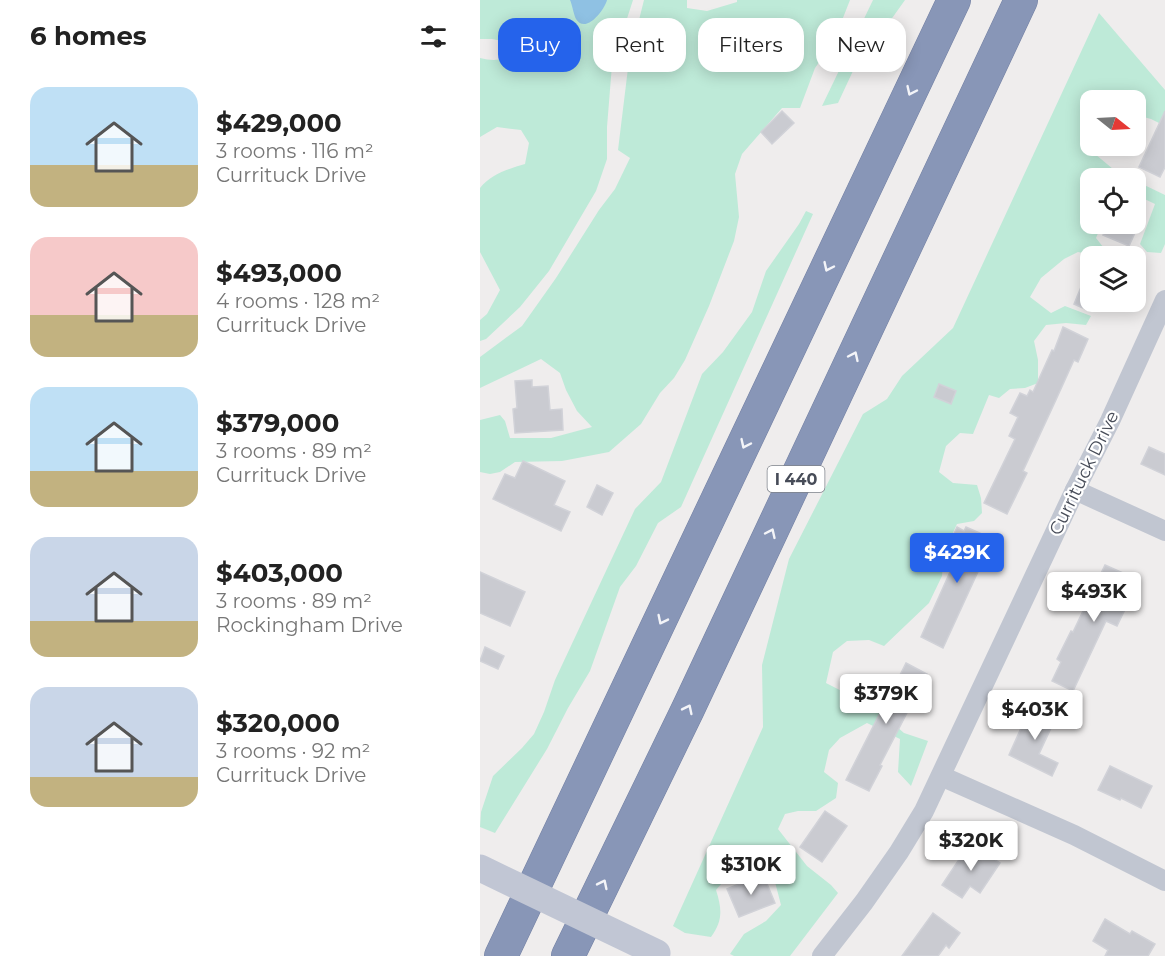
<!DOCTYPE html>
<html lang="en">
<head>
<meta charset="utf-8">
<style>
	:root { --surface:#fff; --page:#f6f6f6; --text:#222; --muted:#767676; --accent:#2563eb }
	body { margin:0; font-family:Montserrat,sans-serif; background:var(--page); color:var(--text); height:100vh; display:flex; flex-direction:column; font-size:22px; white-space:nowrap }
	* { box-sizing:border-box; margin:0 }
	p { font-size:20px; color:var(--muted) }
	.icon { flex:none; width:33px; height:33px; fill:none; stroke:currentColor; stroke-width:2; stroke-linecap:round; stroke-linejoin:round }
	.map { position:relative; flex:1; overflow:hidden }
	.panel { display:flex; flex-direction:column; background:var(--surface); width:480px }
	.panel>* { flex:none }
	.banner { position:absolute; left:18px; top:18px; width:570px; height:54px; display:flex; gap:12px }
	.needle { width:39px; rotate:108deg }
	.tools { position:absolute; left:600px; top:90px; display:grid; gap:12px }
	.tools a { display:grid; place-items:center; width:66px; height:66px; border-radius:12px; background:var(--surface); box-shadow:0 3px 15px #0003; font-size:30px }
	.price { position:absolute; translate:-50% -51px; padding:0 14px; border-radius:6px; background:#fff; color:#222; font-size:20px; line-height:39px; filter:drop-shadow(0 2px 3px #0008) }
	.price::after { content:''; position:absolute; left:50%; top:36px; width:18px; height:14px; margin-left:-9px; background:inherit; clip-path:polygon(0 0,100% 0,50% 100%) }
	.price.current { background:var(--accent); color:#fff }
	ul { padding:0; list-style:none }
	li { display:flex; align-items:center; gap:18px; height:150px; padding:0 30px }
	li span { display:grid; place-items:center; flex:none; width:168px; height:120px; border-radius:18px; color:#555 }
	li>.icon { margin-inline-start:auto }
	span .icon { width:72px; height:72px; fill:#fffc; stroke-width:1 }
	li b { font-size:26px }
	h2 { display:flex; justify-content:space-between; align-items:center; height:72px; padding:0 30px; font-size:26px }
	.tag { padding:0 21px; border-radius:18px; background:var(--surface); box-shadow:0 3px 15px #0003; font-size:21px; line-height:54px }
	.tag.current { background:var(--accent); color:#fff }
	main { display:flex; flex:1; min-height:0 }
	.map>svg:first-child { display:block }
</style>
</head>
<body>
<main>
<section class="panel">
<h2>6 homes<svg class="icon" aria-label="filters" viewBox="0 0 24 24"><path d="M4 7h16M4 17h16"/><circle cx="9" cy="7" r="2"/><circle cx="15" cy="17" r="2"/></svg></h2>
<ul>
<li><span style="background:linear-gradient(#bfe0f5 65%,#c2b280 0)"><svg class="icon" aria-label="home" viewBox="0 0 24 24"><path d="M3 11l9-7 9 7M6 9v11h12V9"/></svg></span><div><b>$429,000</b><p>3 rooms · 116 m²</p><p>Currituck Drive</p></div></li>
<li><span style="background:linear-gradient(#f6c9c9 65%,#c2b280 0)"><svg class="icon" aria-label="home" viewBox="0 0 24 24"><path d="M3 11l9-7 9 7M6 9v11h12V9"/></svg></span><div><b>$493,000</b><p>4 rooms · 128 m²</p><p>Currituck Drive</p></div></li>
<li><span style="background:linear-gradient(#bfe0f5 70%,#c2b280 0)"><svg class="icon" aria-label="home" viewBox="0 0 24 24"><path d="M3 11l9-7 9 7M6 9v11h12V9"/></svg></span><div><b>$379,000</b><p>3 rooms · 89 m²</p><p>Currituck Drive</p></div></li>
<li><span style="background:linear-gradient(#c9d6e8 70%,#c2b280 0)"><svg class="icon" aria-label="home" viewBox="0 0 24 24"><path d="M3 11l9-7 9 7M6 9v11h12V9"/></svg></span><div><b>$403,000</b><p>3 rooms · 89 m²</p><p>Rockingham Drive</p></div></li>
<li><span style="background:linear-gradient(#c9d6e8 75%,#c2b280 0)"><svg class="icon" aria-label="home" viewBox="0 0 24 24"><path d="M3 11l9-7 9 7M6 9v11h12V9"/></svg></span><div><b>$320,000</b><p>3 rooms · 92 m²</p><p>Currituck Drive</p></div></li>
</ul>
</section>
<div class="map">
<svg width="685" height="956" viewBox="0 0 685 956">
	<rect width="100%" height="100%" fill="#efeded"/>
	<!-- green -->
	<g fill="#beead8">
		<path d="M0,0H153L132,65L127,127V159L116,191L69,271L40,307L6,339L0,341V320L7,314L20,290L0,252V188C11,174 28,169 45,164L49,143L41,130L17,127L0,137V58C19,63 32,58 47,46L12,39H0Z"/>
		<polygon points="164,0 207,0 207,8 227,11 257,2 257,0 370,0 357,33 347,51 335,68 320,108 302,108 262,154 255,174 259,217 254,241 229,306 205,360 194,378 180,393 161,424 129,452 82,461 35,462 20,472 10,474 0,472 0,420 20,415 25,421 30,438 71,438 112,427 97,411 86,390 80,373 61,359 0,388 0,357 42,326 76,278 119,210 135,189 150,158 138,150 149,60"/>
		<polygon points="393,0 425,0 410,21 386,43 358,103 342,106"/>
		<path d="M619,13L685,90V126L671,119L656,115V100H610L609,149L633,169L651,178H610V224H622L616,238L627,252L612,255L598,252L584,259L561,278L550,297L571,313L585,306L611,316L606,325L586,323L566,325L554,341L558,360V383L545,388L530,389L519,398L509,395L493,434L480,433L466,446L459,472L473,483L497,485L501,498L502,513L494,521L477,524L464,552L462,576L449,603L404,646L389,640L367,641L353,652L346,683L395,708L424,733L448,741L431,786L418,772L420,739L387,723L360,738L349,750L344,772L358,783L356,798L336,811H318L305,814L298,829L327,866L351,885L358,893L310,956H254L250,954L264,934L286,921L301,905L295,882L285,866L248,876L236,890C242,909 243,921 231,937L205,933L193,926L283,727L282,665L309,559L383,414L407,399L422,376L473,328Z"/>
		<polygon points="656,181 685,195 685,244 681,253 667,252 660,244 675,204 656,195"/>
		<polygon points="326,211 333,214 201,507 178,523 156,566 140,587 110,671 88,708 67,749 15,833 0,827 1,812 13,776 42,748 54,734 64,712 75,680 155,509 181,482 222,374 243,352 272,312 286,271 319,224"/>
	</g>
	<!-- water -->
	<path fill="#8fc1e3" d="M90,0H127C125,9 106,35 96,19C94,16 92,4 90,0Z"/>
	<!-- building -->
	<g fill="#cacbd1" stroke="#d1d2d8" stroke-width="1.5">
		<polygon points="302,111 314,123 292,144 281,132"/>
		<polygon points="685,111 685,167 680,177 659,167"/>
		<polygon points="628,224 659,224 649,246 623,235"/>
		<polygon points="610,265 610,311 594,304"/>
		<polygon points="583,327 608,339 598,362 594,360 575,402 543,471 547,473 527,514 504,503 535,439 529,436 538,417 530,413 540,393 547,396 550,390 553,392 572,350 574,351"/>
		<polygon points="52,380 52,387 68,386 70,410 82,409 83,430 35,433 33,409 37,408 35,381"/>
		<polygon points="459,384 476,391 471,404 454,397"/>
		<polygon points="669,447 685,454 685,475 661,464"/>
		<polygon points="43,461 85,481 74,505 90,512 81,531 13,499 25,474 35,478"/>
		<polygon points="117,485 133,493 122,515 107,507"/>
		<polygon points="477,527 484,531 486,527 513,539 463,648 441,637 470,572 468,570 479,546 470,542"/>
		<polygon points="625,565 659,580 637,626 626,621 593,691 572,681 581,662 577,659 591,631 593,632"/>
		<polygon points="0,572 45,592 30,626 0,613"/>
		<polygon points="5,647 24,656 18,669 0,661"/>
		<polygon points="426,663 447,674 400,765 402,766 389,791 366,780 406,701 395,696 405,677 416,683"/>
		<polygon points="556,705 577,715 559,754 578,763 572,776 529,755 546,717 550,719"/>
		<polygon points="630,766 672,786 661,808 641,798 640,800 618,790"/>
		<polygon points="345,811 367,826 342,862 320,847"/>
		<polygon points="490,843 520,863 500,893 490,886 482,898 462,885"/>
		<polygon points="283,874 295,903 259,917 247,889"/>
		<polygon points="453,913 480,933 469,948 466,945 458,956 422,956"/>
		<polygon points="625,919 650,934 652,931 675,944 668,956 625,956 628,950 613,941"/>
	</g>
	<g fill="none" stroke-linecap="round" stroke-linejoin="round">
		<defs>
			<g id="motorway">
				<polyline points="21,956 474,0"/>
				<polyline points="88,956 208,709 541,0"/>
			</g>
		</defs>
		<!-- motorway casing -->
		<use href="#motorway" stroke="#7481a3" stroke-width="34"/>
		<!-- minor -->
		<g stroke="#c1c6d1" stroke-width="20">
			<polyline points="595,490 685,531"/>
			<polyline points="461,776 594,835 685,881"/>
			<polyline points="342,956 384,902 419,852 444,811 595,490 630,421 685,300"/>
		</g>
		<!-- motorway -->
		<use href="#motorway" stroke="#8896b7" stroke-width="33"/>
		<!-- secondary-bridge -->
		<polyline stroke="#c1c6d4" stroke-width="27" points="0,868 177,953"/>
	</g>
	<!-- one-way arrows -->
	<defs><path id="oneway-chevron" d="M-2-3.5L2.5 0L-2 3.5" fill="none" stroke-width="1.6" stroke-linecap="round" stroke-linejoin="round" transform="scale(1.5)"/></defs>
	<g stroke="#f3f4f8">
		<use href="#oneway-chevron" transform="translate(431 91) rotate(115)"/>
		<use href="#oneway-chevron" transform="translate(348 267) rotate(115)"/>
		<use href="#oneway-chevron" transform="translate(374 356) rotate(-65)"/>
		<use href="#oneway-chevron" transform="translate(265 444) rotate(115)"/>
		<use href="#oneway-chevron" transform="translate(291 533) rotate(-65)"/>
		<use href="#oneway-chevron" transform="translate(182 620) rotate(116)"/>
		<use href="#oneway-chevron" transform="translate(208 709) rotate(-64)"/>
		<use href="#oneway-chevron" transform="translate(123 884) rotate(-64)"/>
	</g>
	<g text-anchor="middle" stroke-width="4.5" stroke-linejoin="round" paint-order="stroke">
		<!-- shield labels -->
		<rect fill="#fff" stroke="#7e828a" stroke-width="1.5" x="287.5" y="466" width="57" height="26" rx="4.5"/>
		<g font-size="16" font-weight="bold" fill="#474c58">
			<text x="316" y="485">I 440</text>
		</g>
		<!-- street labels -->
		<g font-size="18" fill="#474c58" stroke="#fff">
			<text transform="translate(604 473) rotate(-64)" y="6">Currituck Drive</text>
		</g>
	</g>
</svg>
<div class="tools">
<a><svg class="needle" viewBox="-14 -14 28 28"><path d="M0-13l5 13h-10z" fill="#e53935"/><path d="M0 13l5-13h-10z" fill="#767676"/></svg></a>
<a><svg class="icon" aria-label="locate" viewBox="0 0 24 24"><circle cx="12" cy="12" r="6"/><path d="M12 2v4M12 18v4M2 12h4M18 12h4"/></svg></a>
<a><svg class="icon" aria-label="layers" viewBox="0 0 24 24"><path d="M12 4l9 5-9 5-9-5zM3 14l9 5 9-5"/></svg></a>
</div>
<b class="price current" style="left:477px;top:584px">$429K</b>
<b class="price" style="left:614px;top:623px">$493K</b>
<b class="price" style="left:406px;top:725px">$379K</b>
<b class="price" style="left:555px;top:741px">$403K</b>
<b class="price" style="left:491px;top:872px">$320K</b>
<b class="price" style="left:271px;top:896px">$310K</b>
<div class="banner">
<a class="tag current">Buy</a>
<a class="tag">Rent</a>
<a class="tag">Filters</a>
<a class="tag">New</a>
</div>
</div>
</main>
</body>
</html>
